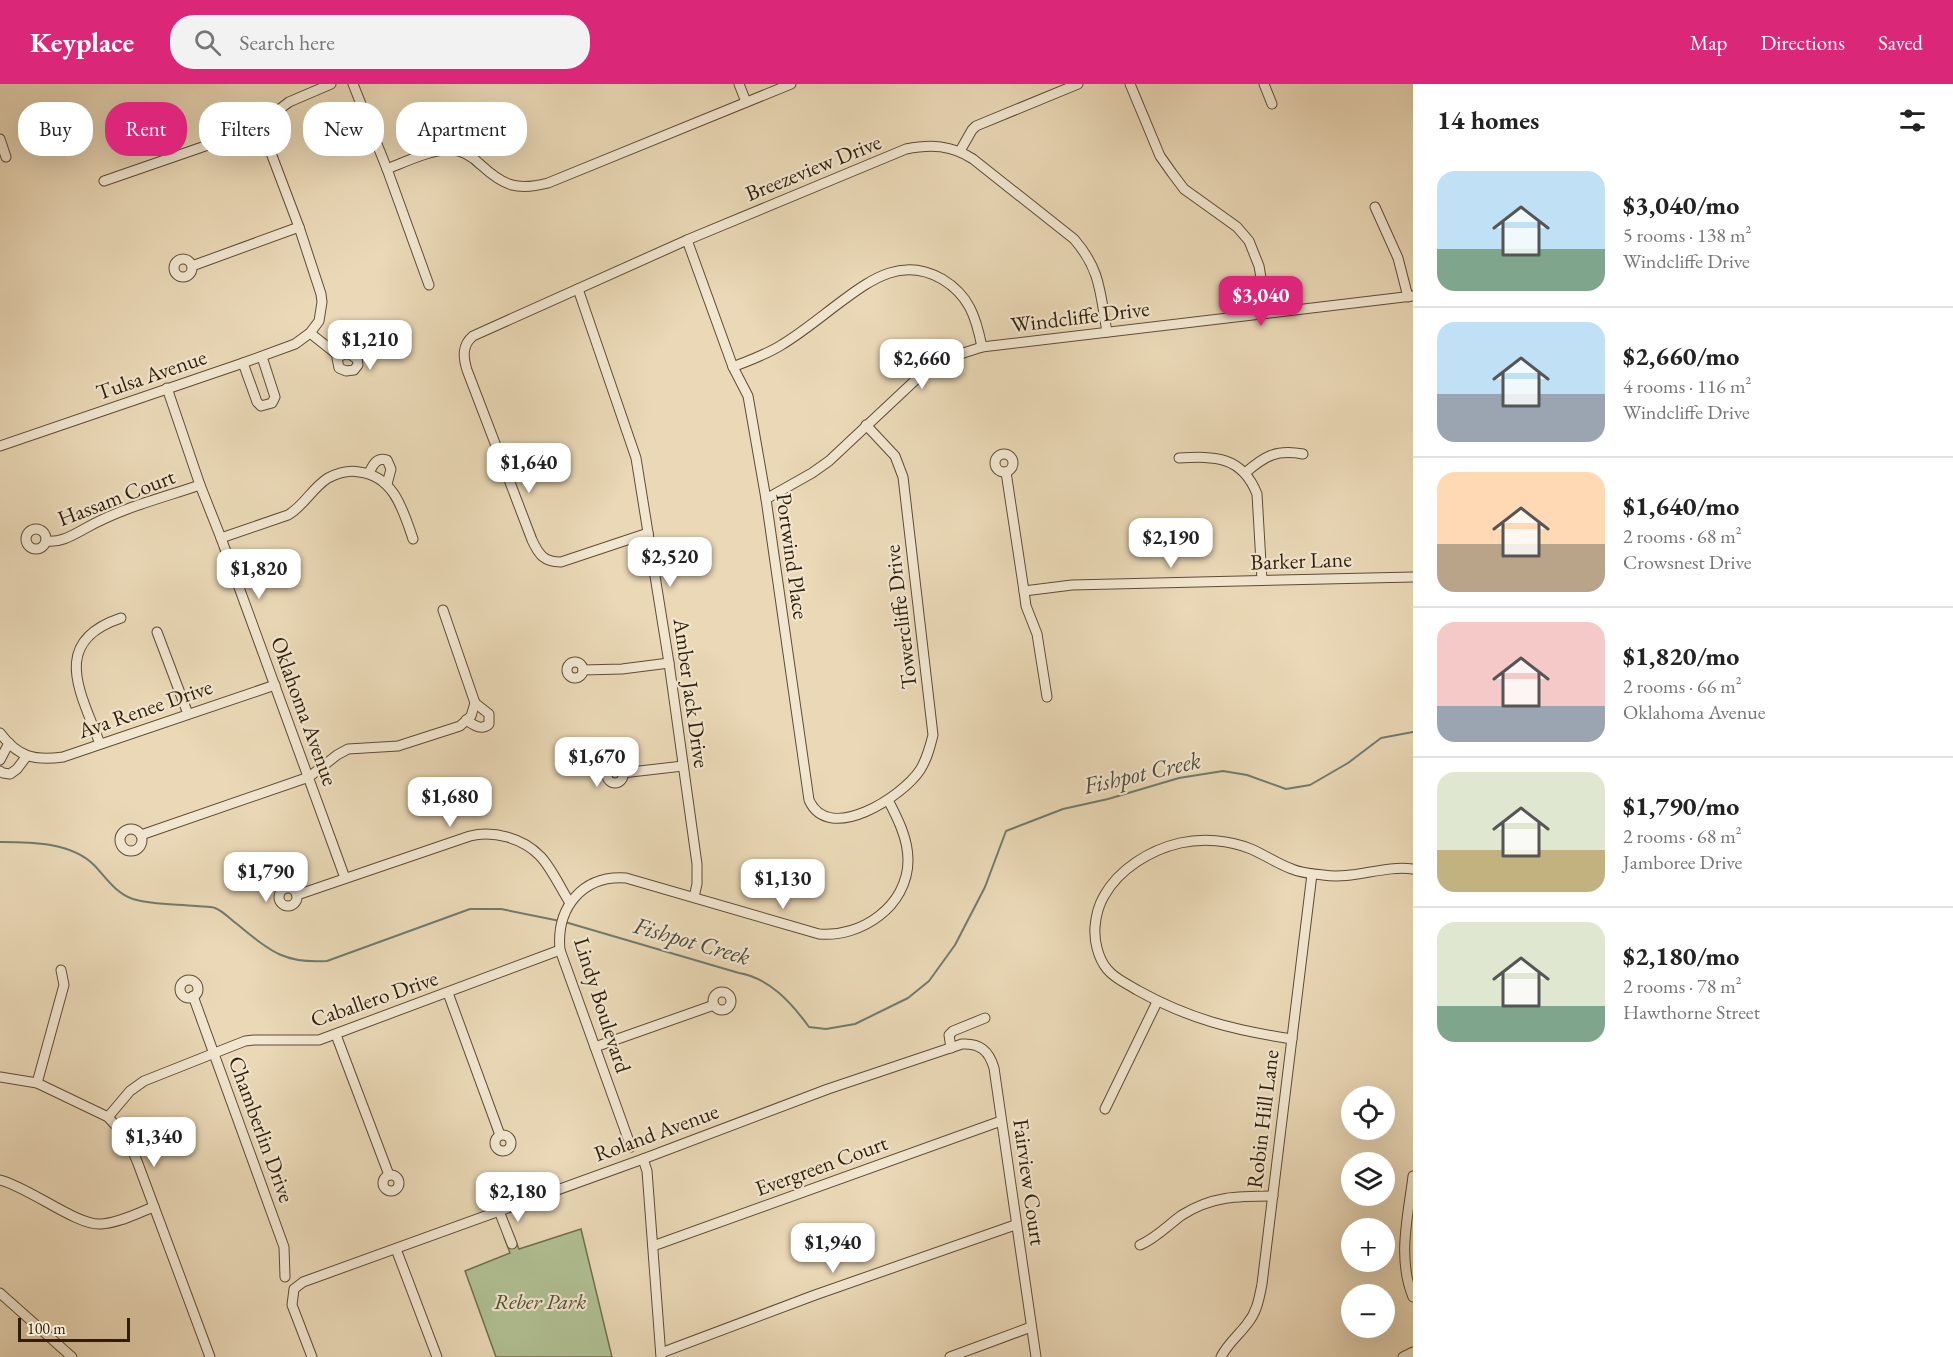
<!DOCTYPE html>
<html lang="en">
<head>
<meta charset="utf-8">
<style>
	:root { --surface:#fff; --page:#f2f2f2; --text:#222; --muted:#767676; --line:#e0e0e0; --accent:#db2777 }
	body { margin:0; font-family:"EB Garamond",serif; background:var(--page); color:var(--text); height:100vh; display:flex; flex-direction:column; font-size:22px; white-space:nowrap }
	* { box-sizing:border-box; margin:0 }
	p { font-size:20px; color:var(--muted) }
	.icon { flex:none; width:33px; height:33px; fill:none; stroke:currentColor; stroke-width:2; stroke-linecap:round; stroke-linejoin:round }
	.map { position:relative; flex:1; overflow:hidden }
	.details { display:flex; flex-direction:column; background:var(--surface); width:540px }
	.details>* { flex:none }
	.banner { position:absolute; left:18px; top:18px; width:570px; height:54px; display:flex; gap:12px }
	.controls { position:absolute; left:1341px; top:1002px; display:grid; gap:12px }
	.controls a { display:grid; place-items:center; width:54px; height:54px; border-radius:50%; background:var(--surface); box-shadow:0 6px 24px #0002; font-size:30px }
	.scale { position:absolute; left:18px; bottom:15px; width:112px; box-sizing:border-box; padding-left:6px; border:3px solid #301e08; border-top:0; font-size:16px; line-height:21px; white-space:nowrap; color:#301e08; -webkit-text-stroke:4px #f1e6d0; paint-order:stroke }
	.price { position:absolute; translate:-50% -51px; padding:0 14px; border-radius:12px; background:#fff; color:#222; font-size:20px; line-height:39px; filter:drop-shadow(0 2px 3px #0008) }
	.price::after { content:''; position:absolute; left:50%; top:36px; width:18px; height:14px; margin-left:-9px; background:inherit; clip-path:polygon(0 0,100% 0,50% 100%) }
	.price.on { background:var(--accent); color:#fff }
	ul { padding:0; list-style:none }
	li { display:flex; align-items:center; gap:18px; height:150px; padding:0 24px }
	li+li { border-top:2px solid var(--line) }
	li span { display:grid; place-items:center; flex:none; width:168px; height:120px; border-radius:18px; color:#555 }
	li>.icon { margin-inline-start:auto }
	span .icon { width:72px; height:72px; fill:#fffc; stroke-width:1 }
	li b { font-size:26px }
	h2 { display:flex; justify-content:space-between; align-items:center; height:72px; padding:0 24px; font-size:26px }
	.tag { padding:0 21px; border-radius:24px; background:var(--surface); box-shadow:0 6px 24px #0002; font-size:21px; line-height:54px }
	.tag.on { background:var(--accent); color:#fff }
	header { display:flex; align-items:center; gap:36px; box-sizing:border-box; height:84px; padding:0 30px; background:var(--accent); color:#fff }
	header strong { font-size:28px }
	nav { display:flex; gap:33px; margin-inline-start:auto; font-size:21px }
	.search { width:420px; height:54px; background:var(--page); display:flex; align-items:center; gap:15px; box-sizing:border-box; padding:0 21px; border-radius:24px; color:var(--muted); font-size:22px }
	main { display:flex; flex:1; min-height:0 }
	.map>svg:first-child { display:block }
</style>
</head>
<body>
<header>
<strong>Keyplace</strong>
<div class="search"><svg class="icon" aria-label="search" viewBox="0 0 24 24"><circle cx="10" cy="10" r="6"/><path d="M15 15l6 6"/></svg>Search here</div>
<nav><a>Map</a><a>Directions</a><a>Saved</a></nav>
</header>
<main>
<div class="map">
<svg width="1413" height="1273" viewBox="0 0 1413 1273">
	<rect width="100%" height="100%" fill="#ead8b6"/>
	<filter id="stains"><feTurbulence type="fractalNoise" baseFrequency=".00333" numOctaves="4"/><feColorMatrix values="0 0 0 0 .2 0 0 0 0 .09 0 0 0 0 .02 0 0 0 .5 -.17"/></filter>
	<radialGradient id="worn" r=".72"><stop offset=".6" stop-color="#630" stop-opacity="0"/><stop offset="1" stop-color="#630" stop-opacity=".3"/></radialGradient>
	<!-- park -->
	<polygon fill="#b0c093" stroke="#706f4e" stroke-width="1.5" points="581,1145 612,1273 496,1273 465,1187 510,1169 504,1153 513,1150 519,1165"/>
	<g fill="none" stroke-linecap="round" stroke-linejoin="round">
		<!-- stream -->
		<g stroke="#6f7b70" stroke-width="2">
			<path d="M0,758C31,758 72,758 95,782C107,795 116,809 133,815C153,821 176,820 196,822C202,823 209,822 215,824C223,827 230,835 237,840C269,866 283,880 327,877L470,825H501L560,837"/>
			<path d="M565,838L739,889C769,894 791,918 809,943L826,945L855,940L908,914L929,897L955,861L985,803L1006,747L1063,725L1108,715L1179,694L1223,687L1247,691L1286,705L1310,701L1348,679L1381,654L1413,648"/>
		</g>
		<defs>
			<g id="street">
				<polyline points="353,0 387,85 429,201"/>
				<polyline points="739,0 746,18"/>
				<polyline points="1130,0 1160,72 1172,89 1184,105 1237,143 1249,157 1259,182 1267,229"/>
				<polyline points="1264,0 1272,20"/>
				<polyline points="0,55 6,73"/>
				<polyline points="960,67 972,46 976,42 1078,0"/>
				<path d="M387,85C405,78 434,64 453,66C465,67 473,73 481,81C504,102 517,107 548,99L791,0"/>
				<polyline points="104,97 237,51 260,40 289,18 331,0"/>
				<polyline points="1375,123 1398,174 1408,213"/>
				<path d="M687,156L733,283L748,312L766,415L809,716C829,761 903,712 920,686C927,675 930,663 933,651L903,393L895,372L866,341"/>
				<circle cx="183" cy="184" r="9"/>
				<polyline points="192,182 299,143"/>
				<polyline points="578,205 636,374 669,579 697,780 697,800 694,813"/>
				<polyline points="310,249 339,272"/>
				<polygon points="344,270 350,270 357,275 358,281 354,286 346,287 339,284 337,274"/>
				<polyline points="243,279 257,318 261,322 272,319 275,313 262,273"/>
				<path d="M733,283C750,276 768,270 783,260C804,247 823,231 842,217C873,194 903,173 942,195C969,211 976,233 982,263"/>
				<polyline points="167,304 200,401 221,454 345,794"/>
				<polyline points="0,362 243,279 295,260 310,249 319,237 322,218 321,210 299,143 260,40"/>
				<circle cx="1004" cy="379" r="9"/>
				<path d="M1179,374C1215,372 1242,372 1257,410L1262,496"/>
				<polyline points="1006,388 1024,507 1072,501 1413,493"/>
				<path d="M369,389C373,381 376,373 387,376L391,385L387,400"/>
				<path d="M1245,389C1265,372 1276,365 1303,370"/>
				<polyline points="766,415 812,389 829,377 924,288 951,273 982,263 1413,212"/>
				<circle cx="36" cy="455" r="10"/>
				<path d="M648,449L561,478C544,478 539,471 532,456L467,286C463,273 462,261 473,252L687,156L906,65C931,60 951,61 973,75L1074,155C1101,186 1100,209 1107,248"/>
				<path d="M221,454L288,431C304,422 312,404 328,394C338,389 349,386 359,388C394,392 403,426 413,455"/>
				<path d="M46,457C61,459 73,451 86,444C121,424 162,414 200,401"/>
				<polyline points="1024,507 1026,522 1037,550 1047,613"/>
				<polyline points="443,526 475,619"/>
				<polyline points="157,548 188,630"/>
				<circle cx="575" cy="586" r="8"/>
				<polyline points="583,586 622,585 669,579"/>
				<path d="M466,636C474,641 481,647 489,640V630L475,619"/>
				<path d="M0,649C18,673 34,677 63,673L275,601"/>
				<path d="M100,660C81,609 49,558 121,534"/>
				<polyline points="0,676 9,659"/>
				<circle cx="615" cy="691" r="8"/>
				<polyline points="0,687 3,689 10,690 17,685 26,673"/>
				<polyline points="622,689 683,682"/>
				<circle cx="131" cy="756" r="11"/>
				<polyline points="141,751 309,693 337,671 348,665 398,662 460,642 471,632 475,619"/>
				<circle cx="288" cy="813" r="9"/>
				<path d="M297,811L470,752C493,746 523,754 540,772C551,783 561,805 570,819"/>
				<circle cx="189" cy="905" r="9"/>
				<circle cx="722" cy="917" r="9"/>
				<polyline points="448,909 500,1051"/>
				<polyline points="193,912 284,1163 285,1193"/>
				<polyline points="336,951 389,1091"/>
				<path d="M1292,955C1233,946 1189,935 1137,906C1126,899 1115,895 1107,885C1098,874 1094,857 1095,843C1096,831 1098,822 1104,812C1119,785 1150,766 1180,759C1203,754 1229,756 1251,765C1265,771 1278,780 1292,785C1301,789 1313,790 1323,791C1354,796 1382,781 1413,785"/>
				<polyline points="595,963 714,921"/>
				<polyline points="951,964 949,951 953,947 985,934"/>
				<polyline points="0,993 37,999 108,1033 126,1053 137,1077 210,1273"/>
				<polyline points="37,999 64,901 61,886"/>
				<polyline points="1105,1025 1157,918"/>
				<polyline points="108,1033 130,1007 144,997 245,957 254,956 319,956 560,866"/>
				<circle cx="503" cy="1059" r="8"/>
				<path d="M631,1063L560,866C556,824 582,791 626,794L819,850C861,854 908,822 908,776C908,755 898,735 888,716"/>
				<polyline points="643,1075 647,1087 661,1273"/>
				<circle cx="391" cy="1099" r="8"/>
				<path d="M1413,1092C1408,1133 1397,1174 1413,1213"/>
				<path d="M0,1096C29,1103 77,1142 101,1140C119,1139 137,1129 154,1123"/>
				<polyline points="499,1127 512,1160"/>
				<path d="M1140,1161C1156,1154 1168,1141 1182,1131C1212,1112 1238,1112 1273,1112"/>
				<polyline points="653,1162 1001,1037"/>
				<polyline points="396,1165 437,1273"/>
				<polyline points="0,1209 72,1273"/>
				<polyline points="661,1269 815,1211 1015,1141"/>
				<path d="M312,1273L292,1221L294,1205L303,1198L643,1075L828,1005L962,960C980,959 989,967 994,984L1036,1273"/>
				<polyline points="950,1273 1031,1243"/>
				<path d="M1221,1273C1228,1259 1238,1252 1247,1240C1257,1228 1259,1215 1262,1200L1312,790"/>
				<polyline points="1403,1273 1413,1268"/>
			</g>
		</defs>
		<!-- street casing -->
		<use href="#street" stroke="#5e4c34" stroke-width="11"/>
		<!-- street -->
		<use href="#street" stroke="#f1e6d0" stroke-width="9"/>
	</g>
	<g text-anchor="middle" stroke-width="4.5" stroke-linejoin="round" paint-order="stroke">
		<!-- street labels -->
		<g font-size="22" fill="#301e08" stroke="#f1e6d0">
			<text transform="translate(813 83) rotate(-22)" y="8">Breezeview Drive</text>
			<text transform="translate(1080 232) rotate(-7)" y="8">Windcliffe Drive</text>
			<text transform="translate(151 290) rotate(-19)" y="8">Tulsa Avenue</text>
			<text transform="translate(116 413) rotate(-21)" y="8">Hassam Court</text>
			<text transform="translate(793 472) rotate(82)" y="8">Portwind Place</text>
			<text transform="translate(1301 476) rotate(-2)" y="8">Barker Lane</text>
			<text transform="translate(900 533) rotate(-97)" y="8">Towercliffe Drive</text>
			<text transform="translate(692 609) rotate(82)" y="8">Amber Jack Drive</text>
			<text transform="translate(145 624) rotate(-19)" y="8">Ava Renee Drive</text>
			<text transform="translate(305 627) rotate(70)" y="8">Oklahoma Avenue</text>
			<text transform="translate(374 914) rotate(-19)" y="8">Caballero Drive</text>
			<text transform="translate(603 921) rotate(72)" y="8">Lindy Boulevard</text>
			<text transform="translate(1262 1035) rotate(-83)" y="8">Robin Hill Lane</text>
			<text transform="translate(262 1045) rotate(70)" y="8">Chamberlin Drive</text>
			<text transform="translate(656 1048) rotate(-20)" y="8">Roland Avenue</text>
			<text transform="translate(821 1081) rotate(-20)" y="8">Evergreen Court</text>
			<text transform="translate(1030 1098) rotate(82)" y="8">Fairview Court</text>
		</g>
		<!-- park labels -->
		<g font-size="22" font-style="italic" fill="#564f32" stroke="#f1e6d0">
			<text x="540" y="1225">Reber Park</text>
		</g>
		<!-- water labels -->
		<g font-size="24" font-style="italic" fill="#504c3c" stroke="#f1e6d0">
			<text transform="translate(1142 689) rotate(-13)" y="8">Fishpot Creek</text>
			<text transform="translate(692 857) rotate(16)" y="8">Fishpot Creek</text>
		</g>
	</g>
	<rect width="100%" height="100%" filter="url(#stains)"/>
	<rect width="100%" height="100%" fill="url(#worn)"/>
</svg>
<div class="controls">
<a><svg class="icon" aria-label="locate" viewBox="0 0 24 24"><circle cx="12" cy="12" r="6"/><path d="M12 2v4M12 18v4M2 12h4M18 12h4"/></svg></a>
<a><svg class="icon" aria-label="layers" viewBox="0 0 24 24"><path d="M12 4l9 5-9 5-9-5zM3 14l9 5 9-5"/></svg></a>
<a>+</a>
<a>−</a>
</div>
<div class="scale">100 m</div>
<b class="price on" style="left:1261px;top:243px">$3,040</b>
<b class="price" style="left:370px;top:287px">$1,210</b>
<b class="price" style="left:922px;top:306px">$2,660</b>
<b class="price" style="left:529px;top:410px">$1,640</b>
<b class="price" style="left:1171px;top:485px">$2,190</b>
<b class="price" style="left:670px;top:504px">$2,520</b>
<b class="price" style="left:259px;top:516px">$1,820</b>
<b class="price" style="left:597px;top:704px">$1,670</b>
<b class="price" style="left:450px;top:744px">$1,680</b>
<b class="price" style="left:266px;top:819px">$1,790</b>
<b class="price" style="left:783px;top:826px">$1,130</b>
<b class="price" style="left:154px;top:1084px">$1,340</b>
<b class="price" style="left:518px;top:1139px">$2,180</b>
<b class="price" style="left:833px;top:1190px">$1,940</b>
<div class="banner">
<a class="tag">Buy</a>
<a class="tag on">Rent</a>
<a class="tag">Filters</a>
<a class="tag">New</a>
<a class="tag">Apartment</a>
</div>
</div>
<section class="details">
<h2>14 homes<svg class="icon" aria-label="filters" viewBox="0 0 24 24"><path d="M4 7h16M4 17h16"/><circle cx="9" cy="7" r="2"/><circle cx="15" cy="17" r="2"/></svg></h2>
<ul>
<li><span style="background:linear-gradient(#bfe0f5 65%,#7fa58c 0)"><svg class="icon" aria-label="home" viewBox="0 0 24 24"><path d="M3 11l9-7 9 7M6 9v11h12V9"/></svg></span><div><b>$3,040/mo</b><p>5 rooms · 138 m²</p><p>Windcliffe Drive</p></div></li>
<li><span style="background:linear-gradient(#bfe0f5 60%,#9aa5b1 0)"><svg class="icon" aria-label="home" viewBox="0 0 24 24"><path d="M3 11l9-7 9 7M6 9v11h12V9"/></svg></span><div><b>$2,660/mo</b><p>4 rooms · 116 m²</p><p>Windcliffe Drive</p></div></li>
<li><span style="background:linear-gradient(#ffd9b3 60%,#b9a48a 0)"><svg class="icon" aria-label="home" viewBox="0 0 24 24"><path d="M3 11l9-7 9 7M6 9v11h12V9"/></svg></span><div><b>$1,640/mo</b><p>2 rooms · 68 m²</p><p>Crowsnest Drive</p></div></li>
<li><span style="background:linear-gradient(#f6c9c9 70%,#9aa5b1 0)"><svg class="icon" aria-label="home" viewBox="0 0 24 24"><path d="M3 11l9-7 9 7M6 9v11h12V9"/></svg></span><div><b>$1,820/mo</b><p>2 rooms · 66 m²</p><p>Oklahoma Avenue</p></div></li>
<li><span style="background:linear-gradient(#dfe7d0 65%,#c2b280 0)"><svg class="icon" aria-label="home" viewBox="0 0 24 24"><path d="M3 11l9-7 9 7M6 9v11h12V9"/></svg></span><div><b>$1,790/mo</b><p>2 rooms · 68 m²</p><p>Jamboree Drive</p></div></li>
<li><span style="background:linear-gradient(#dfe7d0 70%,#7fa58c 0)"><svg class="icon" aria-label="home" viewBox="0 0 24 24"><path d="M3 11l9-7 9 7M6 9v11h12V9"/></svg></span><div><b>$2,180/mo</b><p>2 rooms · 78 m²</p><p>Hawthorne Street</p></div></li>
</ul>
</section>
</main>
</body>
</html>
